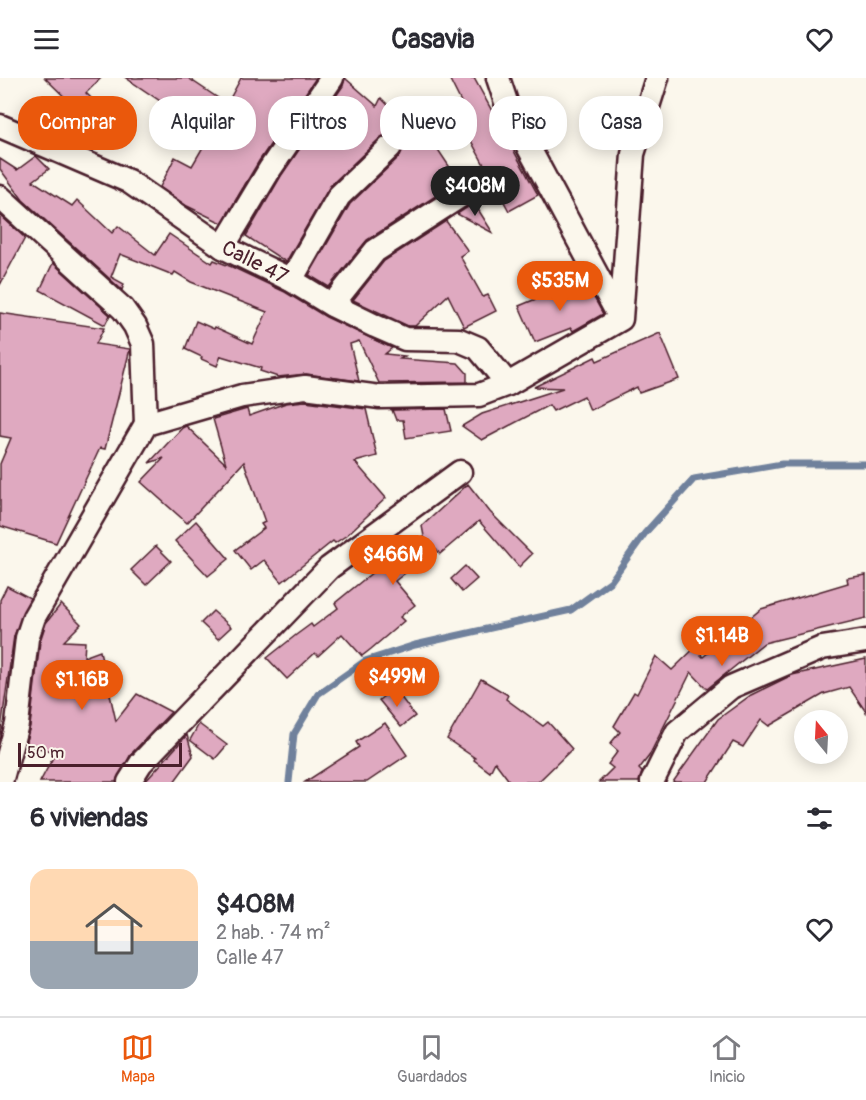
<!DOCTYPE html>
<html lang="es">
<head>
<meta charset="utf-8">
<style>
	:root { --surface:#fff; --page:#f2f2f3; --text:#2b2b33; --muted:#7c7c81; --line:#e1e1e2; --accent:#ea580c }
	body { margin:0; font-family:Pangolin,sans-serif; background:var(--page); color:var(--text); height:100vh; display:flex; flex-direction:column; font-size:22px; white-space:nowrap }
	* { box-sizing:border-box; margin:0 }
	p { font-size:20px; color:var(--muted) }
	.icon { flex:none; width:33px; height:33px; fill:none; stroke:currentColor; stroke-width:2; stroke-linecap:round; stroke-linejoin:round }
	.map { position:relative; height:704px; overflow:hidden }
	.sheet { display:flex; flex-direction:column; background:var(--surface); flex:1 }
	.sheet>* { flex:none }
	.guide { position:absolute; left:18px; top:18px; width:831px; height:54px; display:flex; gap:12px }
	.needle { width:39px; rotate:342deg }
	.buttons { position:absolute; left:794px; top:632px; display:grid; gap:12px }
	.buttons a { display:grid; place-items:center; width:54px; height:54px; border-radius:50%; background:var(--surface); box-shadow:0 3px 15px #0003; font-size:30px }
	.scale { position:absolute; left:18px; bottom:15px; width:164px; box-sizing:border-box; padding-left:6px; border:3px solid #4a1f2b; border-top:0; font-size:16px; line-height:21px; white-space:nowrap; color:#4a1f2b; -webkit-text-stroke:4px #fbf7ec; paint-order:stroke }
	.price { position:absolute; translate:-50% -51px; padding:0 14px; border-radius:21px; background:var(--accent); color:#fff; font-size:20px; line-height:39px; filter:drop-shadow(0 2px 3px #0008) }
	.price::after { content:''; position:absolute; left:50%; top:36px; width:18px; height:14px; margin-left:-9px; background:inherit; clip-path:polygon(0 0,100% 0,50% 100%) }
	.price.current { background:#222; color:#fff }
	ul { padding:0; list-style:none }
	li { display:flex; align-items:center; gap:18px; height:150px; padding:0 30px }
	li span { display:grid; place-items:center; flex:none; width:168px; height:120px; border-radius:18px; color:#555 }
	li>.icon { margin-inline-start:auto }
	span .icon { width:72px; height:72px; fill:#fffc; stroke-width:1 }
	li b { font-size:26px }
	h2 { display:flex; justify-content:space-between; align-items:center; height:72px; padding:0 30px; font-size:26px }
	.pill { padding:0 21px; border-radius:24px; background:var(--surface); box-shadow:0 3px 15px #0003; font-size:21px; line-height:54px }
	.pill.current { background:var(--accent); color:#fff }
	header { display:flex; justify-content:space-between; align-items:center; height:78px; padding:0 30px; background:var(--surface); font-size:27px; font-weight:800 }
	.tabs { display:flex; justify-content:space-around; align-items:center; height:84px; border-top:2px solid var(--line); background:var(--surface); font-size:16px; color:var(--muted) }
	.tabs a { display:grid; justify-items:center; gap:3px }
	.tabs .current { color:var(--accent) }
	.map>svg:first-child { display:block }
</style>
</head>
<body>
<header><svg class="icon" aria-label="menu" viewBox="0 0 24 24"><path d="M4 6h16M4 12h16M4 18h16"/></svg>Casavia<svg class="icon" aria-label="heart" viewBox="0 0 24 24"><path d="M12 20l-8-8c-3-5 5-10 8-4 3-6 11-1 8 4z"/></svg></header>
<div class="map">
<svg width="866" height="704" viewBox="0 0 866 704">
	<rect width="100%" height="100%" fill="#fbf7ec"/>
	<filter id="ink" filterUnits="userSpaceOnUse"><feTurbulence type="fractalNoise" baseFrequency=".0167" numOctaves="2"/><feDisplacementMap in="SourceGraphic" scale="12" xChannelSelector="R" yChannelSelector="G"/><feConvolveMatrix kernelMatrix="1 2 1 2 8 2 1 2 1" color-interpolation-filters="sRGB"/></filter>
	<g filter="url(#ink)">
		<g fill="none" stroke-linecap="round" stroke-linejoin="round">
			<!-- stream -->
			<polyline stroke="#70819c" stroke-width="7" points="289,704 294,656 318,616 365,583 415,567 571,532 611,503 645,455 694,401 782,386 866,386"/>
		</g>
		<!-- building -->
		<g fill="#dfa9c0" stroke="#4a1f2b" stroke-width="1.5">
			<polygon points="45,0 101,0 86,15 122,50 110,63"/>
			<polygon points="126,0 188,0 227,26 241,0 316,0 259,83 222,145 187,128 160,109 175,79 192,88 213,52 184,33 181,37"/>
			<polygon points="345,0 377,28 381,20 418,57 425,52 459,103 367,162 329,209 309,197 350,126 400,78 403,66 399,59 387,56 381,59 330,108 286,184 246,158 281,98 343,8"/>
			<polygon points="449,0 474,0 538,117 509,133 462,46 467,43 458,29 462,26"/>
			<polygon points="36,78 49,91 33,103 72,128 77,122 112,155 118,148 155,177 169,156 212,185 214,182 232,189 285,214 326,239 392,270 385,276 405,278 400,281 458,285 467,295 467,304 379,305 359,263 350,266 359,303 306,296 278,299 260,293 261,290 221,278 217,288 201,281 202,279 185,271 196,243 214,251 215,249 252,266 267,234 191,204 175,194 173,197 120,176 111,199 124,206 122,212 23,122 0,91 0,81 17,92"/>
			<polygon points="474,125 493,155 457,136"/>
			<polygon points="0,137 25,160 0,207"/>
			<polygon points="446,143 468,173 460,178 483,219 488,217 496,233 464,249 448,217 415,248 408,248 353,222 384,183"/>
			<polygon points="53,185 110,237 105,247 40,212"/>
			<polygon points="587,207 603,236 573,253 571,250 535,264 519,228 555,213 557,218"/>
			<polygon points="0,235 104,250 96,266 130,271 105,371 100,370 56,465 0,448 0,386 11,360 0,358"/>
			<polygon points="660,255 679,301 639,315 637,309 590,332 584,318 553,333 549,327 482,362 462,348 482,336 563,310 534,309 595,279 597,283"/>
			<polygon points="305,323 366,331 377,378 355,384 386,420 347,457 335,465 333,463 282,504 264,482 251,492 235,472 264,450 261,446 265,444 244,384 187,445 141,404 164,380 149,385 182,350 186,348 226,386 213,341 247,331 249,338 286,325"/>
			<polygon points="446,331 451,353 406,360 403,342 396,342 392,332"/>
			<polygon points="468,406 490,434 532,476 519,489 479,443 440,476 436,471 395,503 415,527 400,539 404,543 371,571 362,578 342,556 318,578 315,575 287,601 267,580 296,557 311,546 313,549 338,530 335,525 384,485 374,480 426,469 422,448"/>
			<polygon points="196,443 229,481 208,498 175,463"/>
			<polygon points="156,468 171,483 146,507 131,492"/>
			<polygon points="465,488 477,501 462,514 451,501"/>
			<polygon points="866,497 866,540 764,565 707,611 691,594 649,678 639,691 642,694 639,704 599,704 613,690 608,686 618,673 610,666 620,654 614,648 634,614 637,616 656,578 672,592 705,560 708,563 701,577 703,579 761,531 848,505 847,500"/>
			<polygon points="7,508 30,520 14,558 0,657 0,522"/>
			<polygon points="61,526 81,546 64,563 85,564 84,579 100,573 116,643 137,616 171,634 131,676 116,704 40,704 56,674 25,667 30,648 40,563 46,545"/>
			<polygon points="213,533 231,549 218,561 201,545"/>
			<polygon points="866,581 866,634 849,609 824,616 769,648 761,642 743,669 733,664 707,704 673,704 718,641 751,617 792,597"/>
			<polygon points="481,601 508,617 506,621 543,648 548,644 572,671 538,704 510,704 495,684 490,694 474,682 475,680 447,661"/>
			<polygon points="394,610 415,638 401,649 379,622"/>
			<polygon points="385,645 407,677 367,704 305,704 359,669 356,664"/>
			<polygon points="199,646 227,667 215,681 190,662"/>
			<polygon points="187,657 193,678 174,704 145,704"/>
		</g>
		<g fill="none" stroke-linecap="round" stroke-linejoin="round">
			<defs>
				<g id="street">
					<polyline points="498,0 509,33 620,240"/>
					<polyline points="0,48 128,103 223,169 291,202 332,227 375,248 405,261 459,262 478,270 508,306"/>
					<polyline points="0,119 123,231 135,248 143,266 146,346"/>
					<polyline points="223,169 270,91 332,0"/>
					<polyline points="291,202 339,118 390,69"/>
					<polyline points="332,227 375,173 465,115"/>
					<polyline points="1,704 17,646 27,560 34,539 146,346 242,318 305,309 380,319 479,317 508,306 621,241 633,76 657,0"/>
					<polyline points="129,704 141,685 329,490 460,394"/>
					<polyline points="652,704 677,654 731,609 822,570 866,563"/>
				</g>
			</defs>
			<!-- street casing -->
			<use href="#street" stroke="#4a1f2b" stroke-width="27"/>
			<!-- street -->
			<use href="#street" stroke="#fbf7ec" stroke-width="22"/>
		</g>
	</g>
	<g text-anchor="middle" stroke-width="5" stroke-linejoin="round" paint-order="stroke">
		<!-- street labels -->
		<g font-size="21" fill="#4a1f2b" stroke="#fbf7ec">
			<text transform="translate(255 184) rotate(27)" y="7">Calle 47</text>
		</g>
	</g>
</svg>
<div class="buttons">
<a><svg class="needle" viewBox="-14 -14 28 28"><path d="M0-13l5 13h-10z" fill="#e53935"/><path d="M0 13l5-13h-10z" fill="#7c7c81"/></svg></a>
</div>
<div class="scale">50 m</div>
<b class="price current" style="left:475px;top:139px">$408M</b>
<b class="price" style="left:560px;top:234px">$535M</b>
<b class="price" style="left:393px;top:508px">$466M</b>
<b class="price" style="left:722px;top:589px">$1.14B</b>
<b class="price" style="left:397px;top:630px">$499M</b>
<b class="price" style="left:82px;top:633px">$1.16B</b>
<div class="guide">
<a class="pill current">Comprar</a>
<a class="pill">Alquilar</a>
<a class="pill">Filtros</a>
<a class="pill">Nuevo</a>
<a class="pill">Piso</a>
<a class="pill">Casa</a>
</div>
</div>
<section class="sheet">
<h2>6 viviendas<svg class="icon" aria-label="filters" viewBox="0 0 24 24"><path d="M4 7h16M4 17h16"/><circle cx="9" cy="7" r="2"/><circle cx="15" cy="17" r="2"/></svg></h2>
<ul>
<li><span style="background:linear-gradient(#ffd9b3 60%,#9aa5b1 0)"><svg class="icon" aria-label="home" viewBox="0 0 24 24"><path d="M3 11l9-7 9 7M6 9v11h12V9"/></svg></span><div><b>$408M</b><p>2 hab. · 74 m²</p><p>Calle 47</p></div><svg class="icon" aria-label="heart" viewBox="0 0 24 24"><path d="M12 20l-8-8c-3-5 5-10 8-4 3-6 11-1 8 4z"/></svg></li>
</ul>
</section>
<nav class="tabs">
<a class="current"><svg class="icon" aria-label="map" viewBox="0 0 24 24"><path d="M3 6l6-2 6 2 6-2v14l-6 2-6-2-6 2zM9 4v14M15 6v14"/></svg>Mapa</a>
<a><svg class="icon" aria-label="saved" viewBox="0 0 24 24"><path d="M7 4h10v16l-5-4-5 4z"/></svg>Guardados</a>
<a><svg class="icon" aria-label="home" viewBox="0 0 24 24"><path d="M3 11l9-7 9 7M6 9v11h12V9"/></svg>Inicio</a>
</nav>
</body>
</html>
